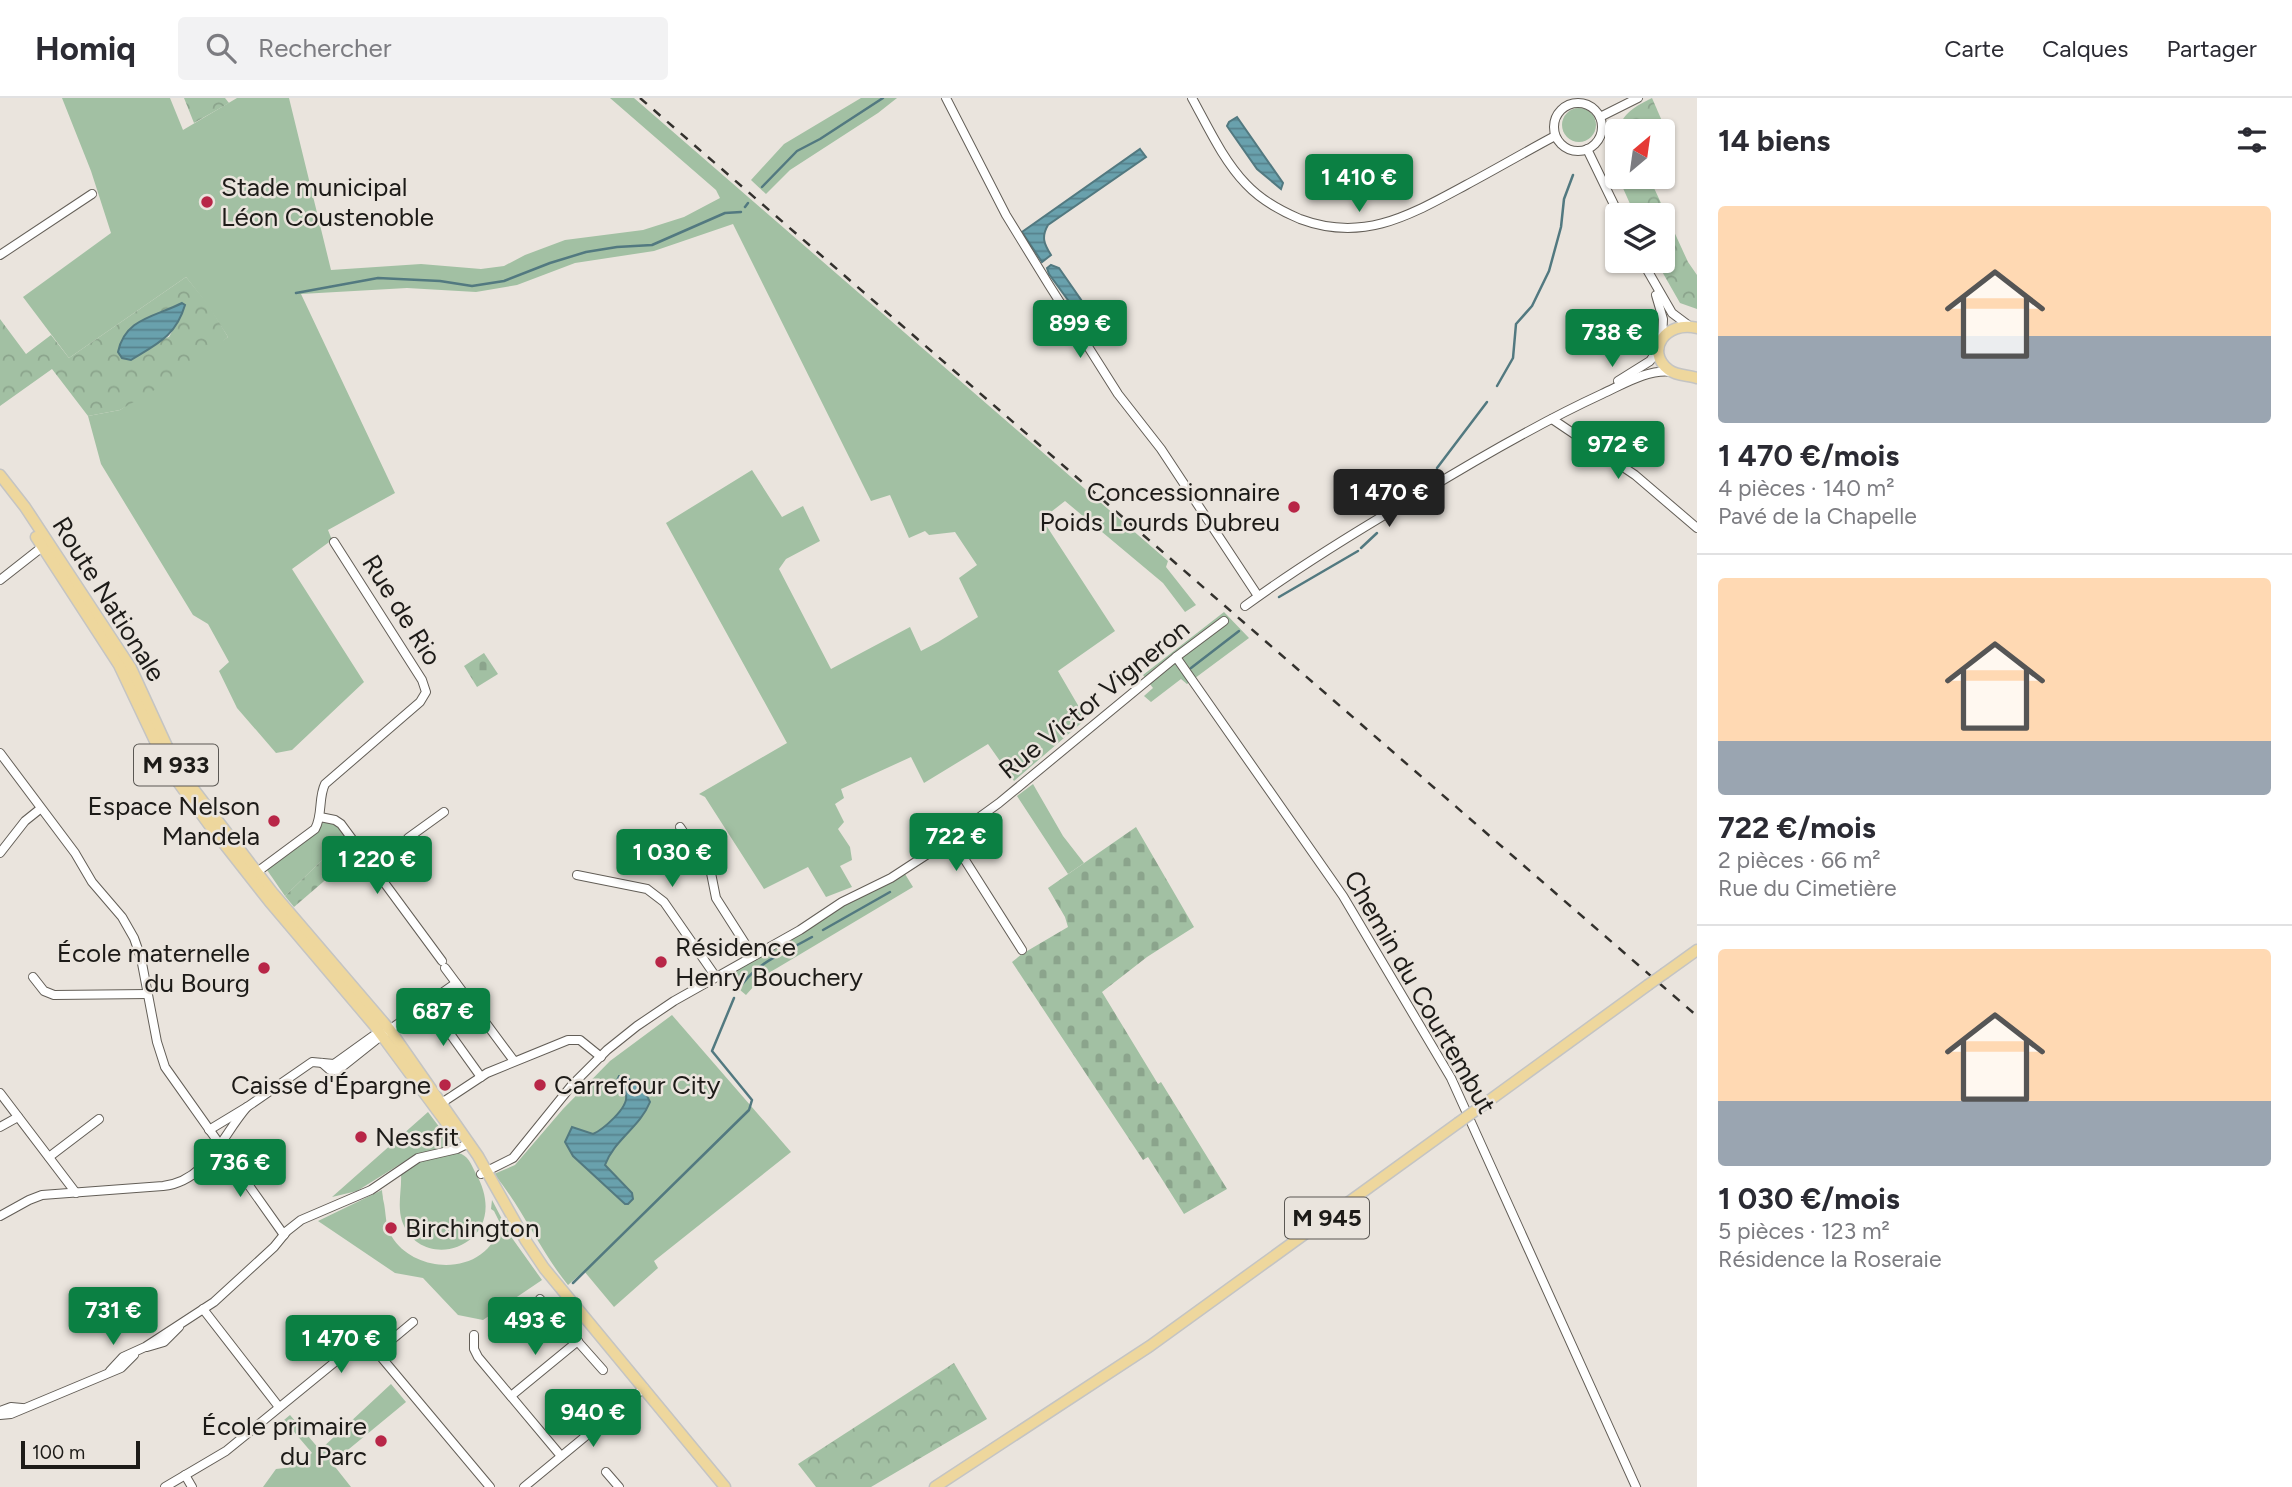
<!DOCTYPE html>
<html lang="fr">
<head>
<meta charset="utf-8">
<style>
	:root { --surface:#fff; --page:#f2f2f3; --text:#2b2b33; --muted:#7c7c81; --line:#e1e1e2; --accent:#0b8043 }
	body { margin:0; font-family:Figtree,sans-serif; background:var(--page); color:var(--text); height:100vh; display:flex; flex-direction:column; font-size:26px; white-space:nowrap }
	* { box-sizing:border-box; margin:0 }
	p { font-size:23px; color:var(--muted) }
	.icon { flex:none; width:38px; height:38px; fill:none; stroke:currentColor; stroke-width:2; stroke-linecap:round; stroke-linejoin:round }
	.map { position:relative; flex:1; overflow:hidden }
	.side { display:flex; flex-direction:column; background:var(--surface); width:595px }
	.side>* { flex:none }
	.needle { width:46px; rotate:29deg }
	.buttons { position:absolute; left:1605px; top:21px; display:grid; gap:14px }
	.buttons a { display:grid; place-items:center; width:70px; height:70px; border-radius:7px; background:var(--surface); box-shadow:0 2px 5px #0004; font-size:35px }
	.scale { position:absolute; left:21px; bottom:18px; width:119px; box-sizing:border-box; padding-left:7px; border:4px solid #1d1b18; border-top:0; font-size:19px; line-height:24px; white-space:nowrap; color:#1d1b18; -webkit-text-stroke:5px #eae4dd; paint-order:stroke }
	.price { position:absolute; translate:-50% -60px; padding:0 16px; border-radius:7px; background:var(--accent); color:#fff; font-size:23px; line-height:46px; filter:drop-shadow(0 2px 4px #0008) }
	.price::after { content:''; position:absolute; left:50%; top:42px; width:21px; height:16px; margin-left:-10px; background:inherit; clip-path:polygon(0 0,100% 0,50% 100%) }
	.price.selected { background:#222; color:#fff }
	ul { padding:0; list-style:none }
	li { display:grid; align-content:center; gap:14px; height:371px; padding:0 21px }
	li+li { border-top:2px solid var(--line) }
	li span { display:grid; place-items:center; height:217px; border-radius:7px; color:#555 }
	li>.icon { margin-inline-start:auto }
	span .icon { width:126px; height:126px; fill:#fffc; stroke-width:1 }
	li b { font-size:30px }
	h2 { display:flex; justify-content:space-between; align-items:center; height:84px; padding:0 21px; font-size:30px }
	header { display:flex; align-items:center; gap:42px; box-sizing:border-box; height:98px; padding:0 35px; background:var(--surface); border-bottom:2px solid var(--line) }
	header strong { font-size:33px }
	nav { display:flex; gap:38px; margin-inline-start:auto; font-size:24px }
	.search { width:490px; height:63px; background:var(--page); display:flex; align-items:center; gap:18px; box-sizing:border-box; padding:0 24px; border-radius:7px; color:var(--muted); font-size:26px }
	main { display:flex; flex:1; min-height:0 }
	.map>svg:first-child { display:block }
</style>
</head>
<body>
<header>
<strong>Homiq</strong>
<div class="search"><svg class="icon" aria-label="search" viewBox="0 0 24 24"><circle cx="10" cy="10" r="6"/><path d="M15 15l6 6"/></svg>Rechercher</div>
<nav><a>Carte</a><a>Calques</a><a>Partager</a></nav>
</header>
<main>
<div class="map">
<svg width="1697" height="1389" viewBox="0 0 1697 1389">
	<defs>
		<pattern id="forest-crowns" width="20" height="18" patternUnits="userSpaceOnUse" patternTransform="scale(1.75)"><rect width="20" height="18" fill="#a2c0a3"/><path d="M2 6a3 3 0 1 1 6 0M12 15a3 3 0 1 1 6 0" fill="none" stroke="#8ba48c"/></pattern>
		<pattern id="cemetery-stones" width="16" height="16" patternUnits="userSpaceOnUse" patternTransform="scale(1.75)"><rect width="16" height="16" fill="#a2c0a3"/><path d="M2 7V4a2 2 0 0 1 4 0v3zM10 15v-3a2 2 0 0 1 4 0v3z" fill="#8ba48c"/></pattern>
		<pattern id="water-rules" width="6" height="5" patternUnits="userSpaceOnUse" patternTransform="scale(1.75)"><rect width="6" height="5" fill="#69a1ad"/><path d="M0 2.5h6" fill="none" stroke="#56828c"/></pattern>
	</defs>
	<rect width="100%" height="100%" fill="#eae4dd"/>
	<!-- green -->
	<g fill="#a2c0a3">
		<polygon points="62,0 170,0 183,32 237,0 289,0 331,172 421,166 481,171 504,168 525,157 565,142 643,132 684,119 720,100 716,92 610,0 634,0 1168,463 1166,469 1196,507 1185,514 1163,485 1065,403 1042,421 1115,533 1058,573 1086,621 1014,683 988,646 924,685 911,659 841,691 844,700 835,706 844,724 838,731 850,749 852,762 840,768 852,789 826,799 808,769 764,791 705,699 699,696 787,645 666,425 752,372 782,419 803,408 820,443 786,461 779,471 831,571 910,529 921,553 938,544 978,519 959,480 977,467 955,434 929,437 925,433 909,440 890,397 871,403 733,126 654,153 575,165 517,187 476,194 407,190 301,196 395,395 328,432 332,442 292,471 364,584 292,652 276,655 237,610 219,573 229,564 208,526 193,517 101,366 88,318 120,312 228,239 207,206 186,179 69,260 23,199 111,135 91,73"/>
		<polygon points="861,0 897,0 878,15 790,72 766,96 751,82 784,46"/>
		<circle cx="1579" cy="27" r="17"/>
		<polygon points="1224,514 1249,540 1187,586 1181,581 1151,604 1144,598 1153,590 1143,577"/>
		<polygon points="1033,686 1063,738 1084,765 1068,776 1017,698"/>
		<polygon points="325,723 337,726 347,738 285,798 267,772"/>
		<polygon points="905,776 913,789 762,879 746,897 740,892 731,876 832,813"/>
		<path d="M672,917L791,1054L654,1163L658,1170L614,1209L584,1173L568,1187C540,1153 523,1111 494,1076L515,1067L563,1011L610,963Z"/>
		<polygon points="428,1014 440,1030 446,1030 451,1038 450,1047 410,1060 357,1093 332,1099"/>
		<path d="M458,1055C468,1057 471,1066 475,1074C517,1146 422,1180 402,1123C397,1107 402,1092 401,1075L424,1062Z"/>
		<path d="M382,1092C382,1095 383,1098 383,1101C387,1116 384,1129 394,1142C421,1179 491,1176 500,1125L494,1113L491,1111L492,1102L512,1140L542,1182L483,1222L458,1217L423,1180L395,1175L318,1123Z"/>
		<polygon points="391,1286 406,1304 332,1365 351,1389 263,1389 276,1371 293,1369 312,1355 284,1322 290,1317 320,1352"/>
	</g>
	<!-- forest -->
	<g fill="url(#forest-crowns)" fill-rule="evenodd">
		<polygon points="184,0 225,0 229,5 194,25"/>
		<path d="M1652,0L1662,23L1651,33H1618C1622,15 1636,8 1652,0Z"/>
		<polygon points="1618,79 1649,79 1688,164 1697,177 1697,211 1680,205 1656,163 1662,163 1662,117 1635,117"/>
		<path d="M186,179L208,206L228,239L182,276L120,312L88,318L52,271L0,308V221L26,256L51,237L69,260ZM181,205L182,215L169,239L118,254C125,222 157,218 181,205Z"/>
		<polygon points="954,1265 987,1321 871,1389 816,1389 798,1366"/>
	</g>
	<!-- cemetery -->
	<g fill="url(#cemetery-stones)">
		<polygon points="484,555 498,576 477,589 464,568"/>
		<polygon points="1136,729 1194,829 1147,859 1102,894 1158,986 1161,984 1227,1091 1184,1116 1148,1059 1143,1062 1012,864 1022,856 1068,829 1065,819 1048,790"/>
		<polygon points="347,738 359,753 294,809 285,798"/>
	</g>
	<!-- water -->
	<g fill="url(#water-rules)" stroke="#527980" stroke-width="2">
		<polygon points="1237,19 1283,85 1281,91 1257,71 1229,31 1227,28 1229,24"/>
		<path d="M1140,51L1146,59L1048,127C1041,139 1044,146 1051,157L1042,164L1022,134Z"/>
		<polygon points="1051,167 1059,170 1093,219 1084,224 1049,176 1047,170"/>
		<path d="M182,205L185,207C176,238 157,246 131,262L122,260L118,254C125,220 155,219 182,205Z"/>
		<path d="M619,978C632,979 645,992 650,1004C640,1029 614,1042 605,1067L632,1095L633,1101L628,1106H625L573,1058L565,1044L572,1029L593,1036C602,1032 629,1010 626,997C625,992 619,986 617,982Z"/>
	</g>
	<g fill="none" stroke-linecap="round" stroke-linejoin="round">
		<!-- stream -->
		<g stroke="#527980" stroke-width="2.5">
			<polyline points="762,89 797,53 820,41 883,0"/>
			<polyline points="745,109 748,105"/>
			<polyline points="296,195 378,180 440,183 472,188 504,183 550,165 586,154 617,149 652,147 725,115 741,114"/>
			<polyline points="1497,288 1513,260 1516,226 1532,208 1549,173 1561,129 1564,101 1573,77"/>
			<polyline points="1437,370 1487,304"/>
			<polyline points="1361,450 1377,435"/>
			<polyline points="1279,499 1358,453"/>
			<polyline points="1191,570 1239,533"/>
			<polyline points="823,832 890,794"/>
			<path d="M738,893C752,866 786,854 812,839"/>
			<polyline points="573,1185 749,1012 752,1002 712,953 734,900"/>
		</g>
		<defs>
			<g id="minor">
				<polyline points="946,0 1006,117 1049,187 1118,296 1161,351 1258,498"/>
				<path d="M1192,0C1208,29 1223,62 1246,86C1260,101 1281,113 1300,121C1364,145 1410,117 1466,87C1496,71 1525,54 1555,38"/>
				<circle cx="1578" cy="29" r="24"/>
				<polyline points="1600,19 1638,0"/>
				<polyline points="1587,51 1619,117"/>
				<polyline points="0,157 92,96"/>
				<polyline points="1642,163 1672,215 1688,227"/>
				<polyline points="1656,197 1663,221 1662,241"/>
				<polyline points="1618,283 1650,263 1659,250"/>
				<polyline points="1552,321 1635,377 1697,430"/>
				<polyline points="0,482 46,446"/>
				<path d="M1245,508C1301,467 1360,431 1420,396C1479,360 1539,325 1602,296C1624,286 1647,271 1672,274"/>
				<polyline points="1176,559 1343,798 1451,980 1636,1389"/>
				<polyline points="0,655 75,755 92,784 122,819 134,840 141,860 157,944 165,969 284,1137"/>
				<polyline points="320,719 335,722 341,726 442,863"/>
				<polyline points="680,729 711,775 716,800 753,858"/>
				<polyline points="951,740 1022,852"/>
				<polyline points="0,755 25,723 40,711"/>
				<polyline points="375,771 405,750 408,740 444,714"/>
				<path d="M253,777L315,731C323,717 318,700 325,686L420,604L426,594L422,582L334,444"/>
				<polyline points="577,777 647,791 664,804 716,879"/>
				<polyline points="445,870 514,963"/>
				<polyline points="33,879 44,893 54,897 148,896"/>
				<polyline points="428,905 481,979"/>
				<polyline points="322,965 330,972 338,972 382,937 456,885"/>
				<polyline points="0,995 76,1095"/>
				<polyline points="437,1008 487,975 568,942 580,942 601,959"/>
				<polyline points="0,1029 18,1019"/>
				<polyline points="209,1032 247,1009 312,964 334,966 373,938 382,937"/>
				<polyline points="49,1059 99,1021"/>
				<polyline points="481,1076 513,1060 572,987 607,952 637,928 674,903 800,832 842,804 891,780 937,750 999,705 1176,559 1224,523"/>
				<path d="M0,1118L29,1102L42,1097L163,1088C207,1083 221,1039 247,1009"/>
				<polyline points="540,1201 603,1272"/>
				<polyline points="203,1211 279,1309"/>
				<polyline points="474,1237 474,1251 478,1259 561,1358"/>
				<polyline points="147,1249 164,1244 179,1229"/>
				<polyline points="377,1254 413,1224"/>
				<polyline points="110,1273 123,1259 145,1249 214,1204 274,1149 287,1133 301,1122 371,1092 418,1060 457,1051 469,1045"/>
				<polyline points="511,1298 578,1243"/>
				<polyline points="0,1313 11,1309 22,1310"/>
				<polyline points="0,1317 11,1316 121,1270 134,1257"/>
				<polyline points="606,1374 619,1389"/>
				<polyline points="185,1377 192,1389"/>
				<polyline points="165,1389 226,1353 357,1246 362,1243 371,1247 490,1389"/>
				<polyline points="524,1389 644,1290"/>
			</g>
			<g id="major">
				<path d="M1697,230C1666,222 1644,253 1669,272C1677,278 1688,277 1697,280"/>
				<polyline points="0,377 25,409 131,570 176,668 272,794 390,932 478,1058 526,1143 544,1170 725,1389"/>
				<polyline points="36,439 119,567 164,662 175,680 210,728 269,803 374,927 453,1034"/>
				<polyline points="1665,875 1697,852"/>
				<polyline points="1483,1007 1648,887"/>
				<polyline points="935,1389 1150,1248 1458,1025"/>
			</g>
		</defs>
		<!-- minor casing -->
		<use href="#minor" stroke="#635e57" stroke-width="10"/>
		<!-- major casing -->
		<use href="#major" stroke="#c4c4c3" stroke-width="13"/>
		<!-- minor -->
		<use href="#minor" stroke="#fff" stroke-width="8"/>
		<!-- major -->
		<use href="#major" stroke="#eed79d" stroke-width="10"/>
		<!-- rail -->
		<polyline stroke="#33312d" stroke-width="2.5" stroke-dasharray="9 9" stroke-linecap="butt" points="640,0 1697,918"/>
		<defs>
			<g id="major-bridge">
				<polyline points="1648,887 1665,875"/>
				<polyline points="1458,1025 1483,1007"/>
			</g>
		</defs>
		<!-- major-bridge casing -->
		<use href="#major-bridge" stroke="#c4c4c3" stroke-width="13" stroke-linecap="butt"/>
		<!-- major-bridge -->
		<use href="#major-bridge" stroke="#eed79d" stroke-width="10"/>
	</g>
	<!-- markers -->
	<g fill="#b82647" stroke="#eae4dd" stroke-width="2.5">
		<circle cx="207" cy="104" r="7"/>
		<circle cx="1294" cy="409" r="7"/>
		<circle cx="274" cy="723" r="7"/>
		<circle cx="661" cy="864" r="7"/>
		<circle cx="264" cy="870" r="7"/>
		<circle cx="445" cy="987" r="7"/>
		<circle cx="540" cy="987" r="7"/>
		<circle cx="361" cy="1039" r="7"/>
		<circle cx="391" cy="1130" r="7"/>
		<circle cx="381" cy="1343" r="7"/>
	</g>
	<g text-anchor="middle" stroke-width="5" stroke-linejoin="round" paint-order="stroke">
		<!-- shield labels -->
		<g fill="#eae4dd" stroke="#5a5753" stroke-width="2">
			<rect x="134" y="646.5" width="84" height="41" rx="5"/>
			<rect x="1285" y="1099.5" width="84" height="41" rx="5"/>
		</g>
		<g font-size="24" font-weight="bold" fill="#1d1b18">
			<text x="176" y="675">M 933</text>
			<text x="1327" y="1128">M 945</text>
		</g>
		<!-- poi labels -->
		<g font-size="26" fill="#1d1b18" stroke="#eae4dd" text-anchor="start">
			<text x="221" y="98">Stade municipal<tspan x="221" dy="30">Léon Coustenoble</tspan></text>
			<text x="1280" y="403" text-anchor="end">Concessionnaire<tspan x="1280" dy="30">Poids Lourds Dubreu</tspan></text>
			<text x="260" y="717" text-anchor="end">Espace Nelson<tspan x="260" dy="30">Mandela</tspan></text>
			<text x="675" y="858">Résidence<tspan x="675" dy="30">Henry Bouchery</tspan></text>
			<text x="250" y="864" text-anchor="end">École maternelle<tspan x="250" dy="30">du Bourg</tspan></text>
			<text x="431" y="996" text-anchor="end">Caisse d'Épargne</text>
			<text x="554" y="996">Carrefour City</text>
			<text x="375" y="1048">Nessfit</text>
			<text x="405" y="1139">Birchington</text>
			<text x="367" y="1337" text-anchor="end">École primaire<tspan x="367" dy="30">du Parc</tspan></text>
		</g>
		<!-- street labels -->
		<g font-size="26" fill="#1d1b18" stroke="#eae4dd">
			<text transform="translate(109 501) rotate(58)" y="9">Route Nationale</text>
			<text transform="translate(402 512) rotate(58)" y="9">Rue de Rio</text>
			<text transform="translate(1094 601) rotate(-39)" y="9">Rue Victor Vigneron</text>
			<text transform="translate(1420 894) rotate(60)" y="9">Chemin du Courtembut</text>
		</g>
	</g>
</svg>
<div class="buttons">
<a><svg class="needle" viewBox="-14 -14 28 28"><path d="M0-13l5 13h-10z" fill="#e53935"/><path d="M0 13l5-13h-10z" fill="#7c7c81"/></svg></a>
<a><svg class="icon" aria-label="layers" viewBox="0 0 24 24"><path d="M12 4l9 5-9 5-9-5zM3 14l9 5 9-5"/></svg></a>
</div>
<div class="scale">100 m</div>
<b class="price" style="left:1359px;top:116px">1 410 €</b>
<b class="price" style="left:1080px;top:262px">899 €</b>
<b class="price" style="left:1612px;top:271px">738 €</b>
<b class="price" style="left:1618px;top:383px">972 €</b>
<b class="price selected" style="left:1389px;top:431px">1 470 €</b>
<b class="price" style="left:956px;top:775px">722 €</b>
<b class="price" style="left:672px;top:791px">1 030 €</b>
<b class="price" style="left:377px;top:798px">1 220 €</b>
<b class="price" style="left:443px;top:950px">687 €</b>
<b class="price" style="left:240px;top:1101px">736 €</b>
<b class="price" style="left:113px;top:1249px">731 €</b>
<b class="price" style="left:535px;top:1259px">493 €</b>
<b class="price" style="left:341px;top:1277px">1 470 €</b>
<b class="price" style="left:593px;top:1351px">940 €</b>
</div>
<section class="side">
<h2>14 biens<svg class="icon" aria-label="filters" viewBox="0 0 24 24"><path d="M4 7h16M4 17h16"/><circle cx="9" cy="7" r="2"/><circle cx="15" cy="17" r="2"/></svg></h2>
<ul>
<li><span style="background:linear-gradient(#ffd9b3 60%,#9aa5b1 0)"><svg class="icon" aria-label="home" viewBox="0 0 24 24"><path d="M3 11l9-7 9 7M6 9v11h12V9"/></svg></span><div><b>1 470 €/mois</b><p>4 pièces · 140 m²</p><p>Pavé de la Chapelle</p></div></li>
<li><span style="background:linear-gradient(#ffd9b3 75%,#9aa5b1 0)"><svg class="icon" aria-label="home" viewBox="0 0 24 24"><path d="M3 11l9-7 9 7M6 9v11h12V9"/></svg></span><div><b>722 €/mois</b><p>2 pièces · 66 m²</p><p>Rue du Cimetière</p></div></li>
<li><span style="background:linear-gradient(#ffd9b3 70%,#9aa5b1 0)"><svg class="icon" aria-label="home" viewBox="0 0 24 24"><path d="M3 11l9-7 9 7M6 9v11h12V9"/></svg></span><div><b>1 030 €/mois</b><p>5 pièces · 123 m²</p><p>Résidence la Roseraie</p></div></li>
</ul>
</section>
</main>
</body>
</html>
